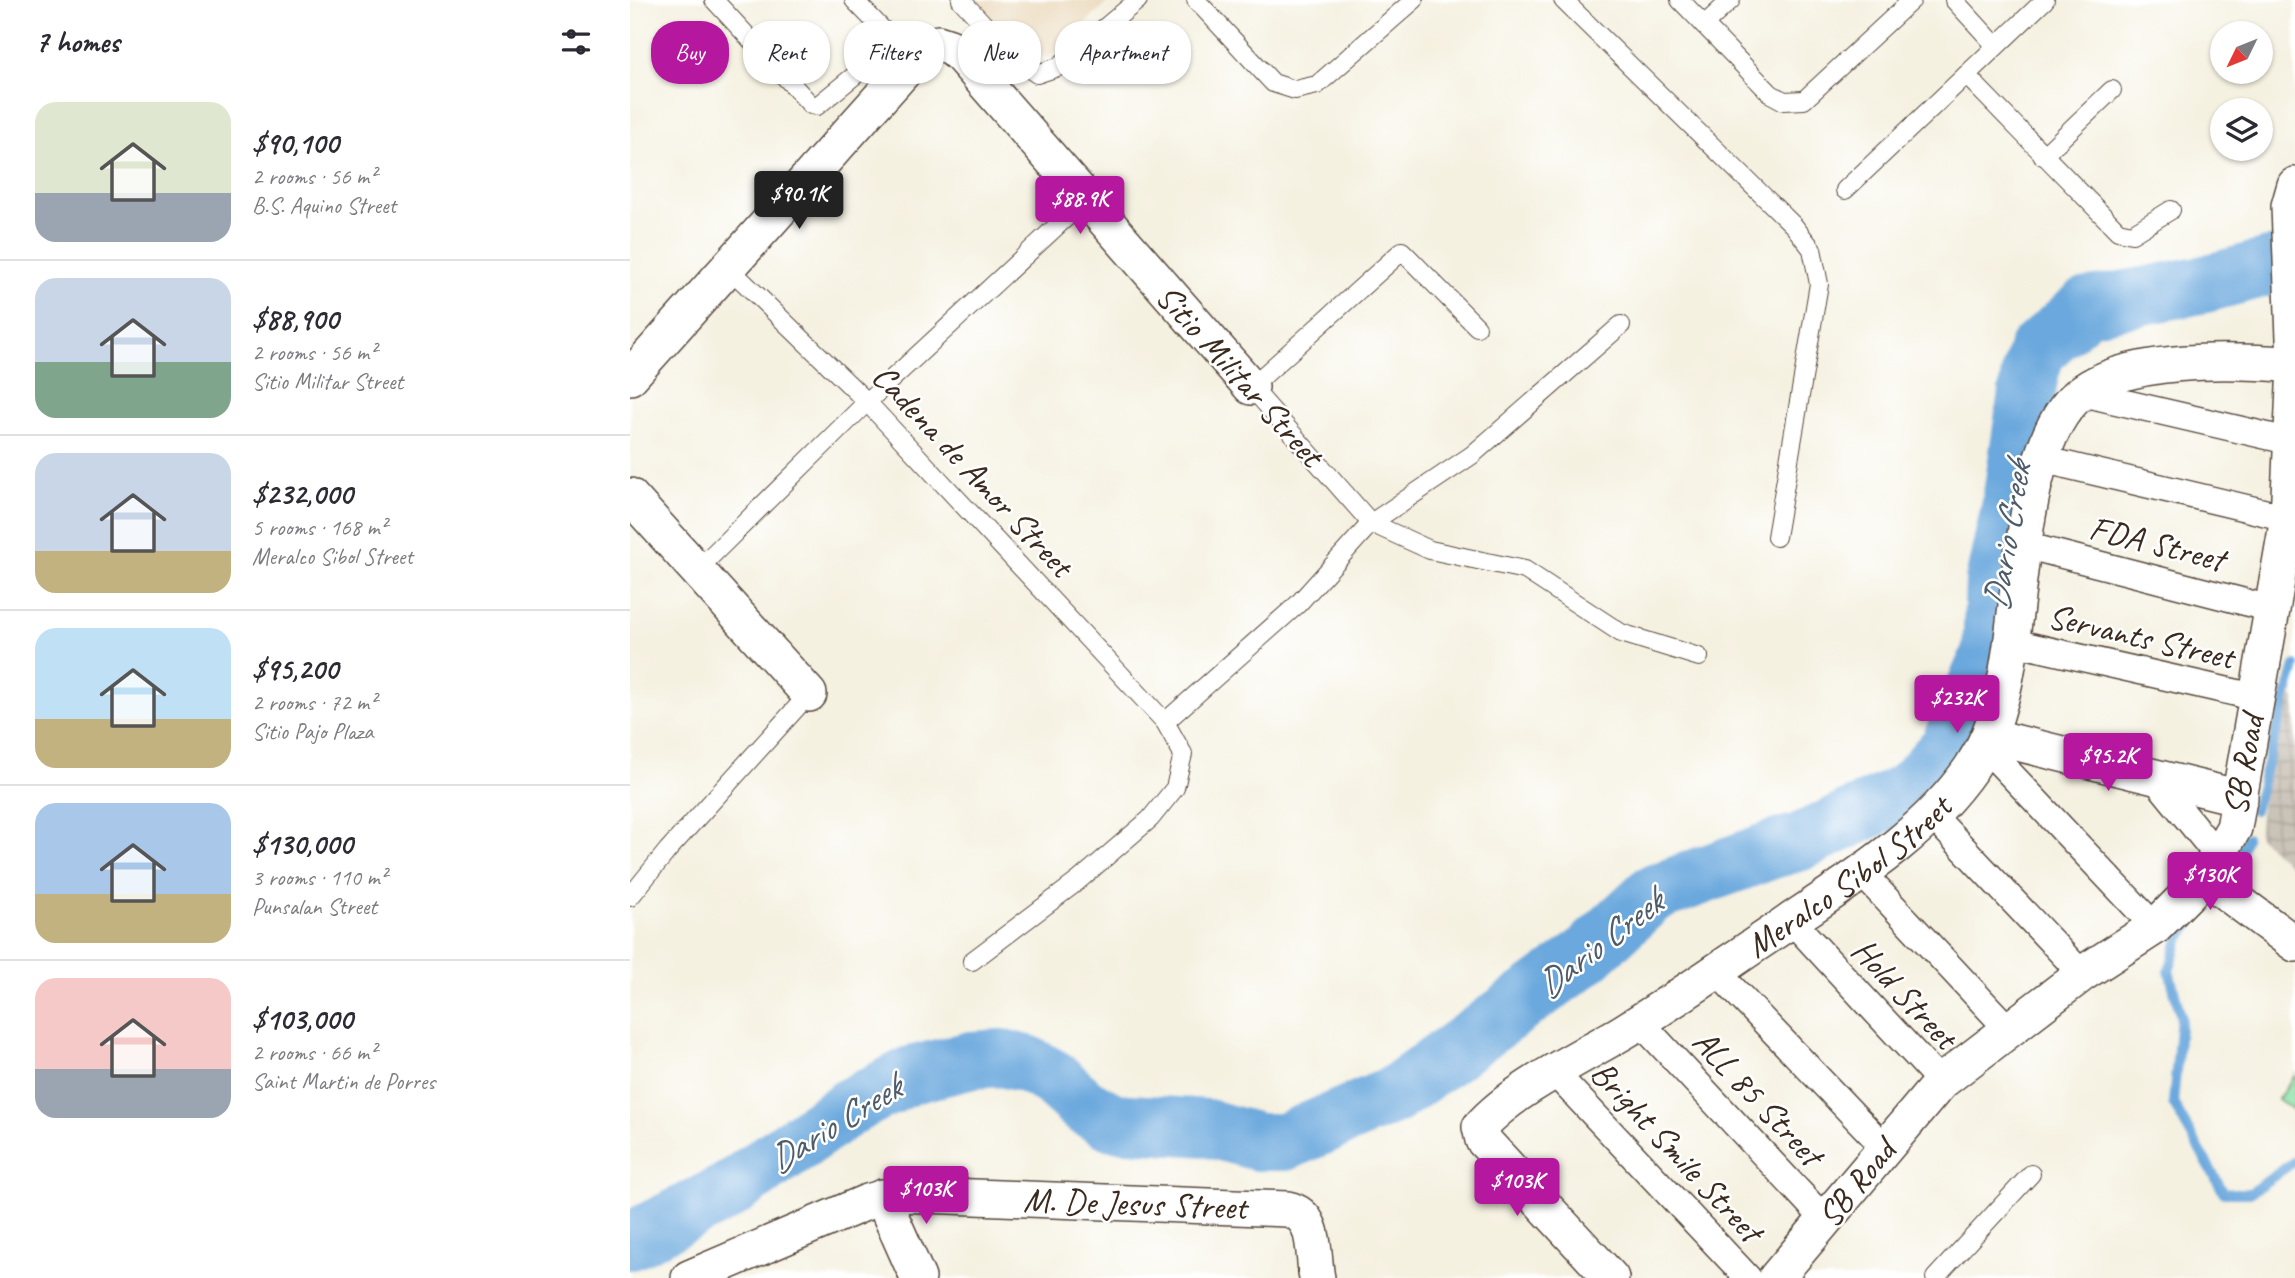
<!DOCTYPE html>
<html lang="en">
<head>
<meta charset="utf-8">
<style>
	:root { --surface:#fff; --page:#f7f7f7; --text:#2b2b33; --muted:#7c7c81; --line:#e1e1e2; --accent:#b5179e }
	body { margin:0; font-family:Caveat,sans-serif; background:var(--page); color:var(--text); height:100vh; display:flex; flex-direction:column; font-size:26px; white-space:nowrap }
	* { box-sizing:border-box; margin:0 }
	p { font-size:23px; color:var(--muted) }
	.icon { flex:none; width:38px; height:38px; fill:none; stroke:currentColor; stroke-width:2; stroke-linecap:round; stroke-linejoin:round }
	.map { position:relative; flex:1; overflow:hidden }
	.details { display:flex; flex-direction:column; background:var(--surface); width:630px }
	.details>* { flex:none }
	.top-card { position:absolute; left:21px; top:21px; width:665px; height:63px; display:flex; gap:14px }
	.needle { width:46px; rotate:227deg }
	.controls { position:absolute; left:1580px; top:21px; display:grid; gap:14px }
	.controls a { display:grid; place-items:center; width:63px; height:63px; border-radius:50%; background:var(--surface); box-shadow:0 2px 5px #0004; font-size:35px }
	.price { position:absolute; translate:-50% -60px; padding:0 16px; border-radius:7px; background:var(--accent); color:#fff; font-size:23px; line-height:46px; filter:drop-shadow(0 2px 4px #0008) }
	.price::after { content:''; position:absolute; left:50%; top:42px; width:21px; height:16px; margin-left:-10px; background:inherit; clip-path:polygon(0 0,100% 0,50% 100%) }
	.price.selected { background:#222; color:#fff }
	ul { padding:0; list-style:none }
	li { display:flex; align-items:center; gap:21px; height:175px; padding:0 35px }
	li+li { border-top:2px solid var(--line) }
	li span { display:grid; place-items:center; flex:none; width:196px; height:140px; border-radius:21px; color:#555 }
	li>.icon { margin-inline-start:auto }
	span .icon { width:84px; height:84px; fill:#fffc; stroke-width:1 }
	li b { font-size:30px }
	h2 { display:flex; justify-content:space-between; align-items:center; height:84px; padding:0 35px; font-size:30px }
	.chip { padding:0 24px; border-radius:28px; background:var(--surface); box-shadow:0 2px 5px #0004; font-size:24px; line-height:63px }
	.chip.selected { background:var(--accent); color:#fff }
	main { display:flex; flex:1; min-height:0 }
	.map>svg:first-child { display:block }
</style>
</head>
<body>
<main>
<section class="details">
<h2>7 homes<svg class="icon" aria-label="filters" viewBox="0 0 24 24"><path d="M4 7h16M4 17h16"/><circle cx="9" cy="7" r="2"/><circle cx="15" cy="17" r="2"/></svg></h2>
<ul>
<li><span style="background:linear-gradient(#dfe7d0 65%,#9aa5b1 0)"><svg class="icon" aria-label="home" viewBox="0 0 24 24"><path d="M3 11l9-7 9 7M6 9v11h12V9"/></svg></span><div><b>$90,100</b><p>2 rooms · 56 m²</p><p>B.S. Aquino Street</p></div></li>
<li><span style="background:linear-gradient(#c9d6e8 60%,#7fa58c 0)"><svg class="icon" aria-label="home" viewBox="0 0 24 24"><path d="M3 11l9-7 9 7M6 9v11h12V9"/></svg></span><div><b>$88,900</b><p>2 rooms · 56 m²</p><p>Sitio Militar Street</p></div></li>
<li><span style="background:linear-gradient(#c9d6e8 70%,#c2b280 0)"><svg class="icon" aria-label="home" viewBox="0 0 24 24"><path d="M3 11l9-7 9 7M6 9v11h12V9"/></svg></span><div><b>$232,000</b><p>5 rooms · 168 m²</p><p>Meralco Sibol Street</p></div></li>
<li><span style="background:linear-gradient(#bfe0f5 65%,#c2b280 0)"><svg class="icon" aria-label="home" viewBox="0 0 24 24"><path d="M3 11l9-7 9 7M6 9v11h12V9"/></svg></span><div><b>$95,200</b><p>2 rooms · 72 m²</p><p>Sitio Pajo Plaza</p></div></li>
<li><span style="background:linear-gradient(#a9c7e8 65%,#c2b280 0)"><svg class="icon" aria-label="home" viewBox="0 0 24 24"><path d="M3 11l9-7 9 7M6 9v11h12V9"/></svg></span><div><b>$130,000</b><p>3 rooms · 110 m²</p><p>Punsalan Street</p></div></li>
<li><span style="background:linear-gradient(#f6c9c9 65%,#9aa5b1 0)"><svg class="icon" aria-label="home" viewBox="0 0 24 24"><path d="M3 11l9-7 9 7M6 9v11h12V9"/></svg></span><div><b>$103,000</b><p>2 rooms · 66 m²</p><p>Saint Martin de Porres</p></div></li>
</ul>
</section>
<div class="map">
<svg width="1665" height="1278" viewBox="0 0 1665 1278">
	<defs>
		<pattern id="industrial-grid" width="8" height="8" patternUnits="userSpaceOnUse" patternTransform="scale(1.75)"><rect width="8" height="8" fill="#cac3b8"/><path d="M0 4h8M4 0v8" fill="none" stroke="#aea89e"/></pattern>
	</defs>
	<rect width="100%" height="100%" fill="#fff"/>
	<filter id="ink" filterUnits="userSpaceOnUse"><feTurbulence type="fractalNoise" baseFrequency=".0143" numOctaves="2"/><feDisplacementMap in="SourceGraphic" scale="14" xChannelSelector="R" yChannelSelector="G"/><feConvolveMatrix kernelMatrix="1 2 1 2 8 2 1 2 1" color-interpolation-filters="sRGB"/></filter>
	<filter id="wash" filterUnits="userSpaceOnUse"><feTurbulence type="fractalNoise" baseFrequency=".00686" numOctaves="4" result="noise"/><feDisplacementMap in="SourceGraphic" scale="28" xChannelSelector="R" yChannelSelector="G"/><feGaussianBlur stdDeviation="1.57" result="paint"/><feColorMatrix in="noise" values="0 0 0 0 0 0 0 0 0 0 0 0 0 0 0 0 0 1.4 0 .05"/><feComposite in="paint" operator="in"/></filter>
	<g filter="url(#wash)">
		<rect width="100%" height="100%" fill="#f5f1e1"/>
		<!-- built -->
		<polygon fill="#ead8ba" points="343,0 480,0 419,58 386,46"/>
		<!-- industrial -->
		<polygon fill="url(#industrial-grid)" points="1645,686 1665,699 1665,870 1628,836"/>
		<!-- pitch -->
		<polygon fill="#8ae1a5" stroke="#628662" stroke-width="2" points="1665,1075 1665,1111 1648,1099"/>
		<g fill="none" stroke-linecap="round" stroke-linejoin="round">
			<!-- stream -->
			<g stroke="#6ba8dd" stroke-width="10">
				<polyline points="1624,810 1665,666"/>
				<polyline points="1595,878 1609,858 1616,838"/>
				<polyline points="1577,901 1549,940 1539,970 1551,1017 1543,1103 1594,1193 1620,1193 1665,1161"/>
			</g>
			<!-- river -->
			<polyline stroke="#6ba8dd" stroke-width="58" points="0,1241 97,1192 221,1106 281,1075 342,1060 371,1058 397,1064 423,1078 454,1106 483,1122 577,1128 628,1142 654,1142 764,1095 952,959 1022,894 1142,850 1170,842 1279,791 1318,748 1361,652 1364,582 1380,508 1400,373 1407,350 1456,307 1575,284 1665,260"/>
		</g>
	</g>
	<g filter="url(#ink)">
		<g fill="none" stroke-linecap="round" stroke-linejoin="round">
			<defs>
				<g id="service">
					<polyline points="84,0 181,105 187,106 251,54 258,43 256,33 224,0"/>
					<polyline points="331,0 388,61 407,74 428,67 508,0"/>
					<polyline points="566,0 643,83 665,90 687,85 784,0"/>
					<polyline points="933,0 1164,226 1182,249 1189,284 1146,537"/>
					<polyline points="1050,0 1141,94 1154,101 1174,100 1282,0"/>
					<polyline points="1324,0 1366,46"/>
					<polyline points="1074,25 1101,0"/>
					<polyline points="1336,75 1488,231 1502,234 1541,210"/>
					<polyline points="1413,156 1482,90"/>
					<polyline points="1215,190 1415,0"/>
					<polyline points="99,268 237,402 535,722 553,754 545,788 520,819 448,881 342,961"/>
					<polyline points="847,327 772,251 621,387 741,523 800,550 895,570 991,633 1069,657"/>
					<polyline points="67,570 237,402 455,200"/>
					<polyline points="535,722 668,604 741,523 842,455 991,325"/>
					<polyline points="0,897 38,850 179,694"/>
					<polyline points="1305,1278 1401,1174"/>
				</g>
				<g id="pedestrian">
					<polyline points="1452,393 1663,442"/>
					<polyline points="1411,459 1658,518"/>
					<polyline points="1394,545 1642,609"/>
					<polyline points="1382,642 1625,697"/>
					<polyline points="1353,745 1525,927"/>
					<polyline points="1522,775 1588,856"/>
					<polyline points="1301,814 1452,974"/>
					<polyline points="1232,873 1378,1029"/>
					<polyline points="1161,920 1311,1082"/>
					<polyline points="1086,971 1254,1147"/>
					<polyline points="1010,1022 1196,1221"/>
					<polyline points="924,1072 1118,1278"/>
				</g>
				<g id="minor">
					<polyline points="0,377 284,60 296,48 308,43 320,47 331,56 621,387"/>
					<polyline points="0,496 179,694"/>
					<polyline points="1359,736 1610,798"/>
					<polyline points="1575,877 1665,944"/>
					<polyline points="252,1197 288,1278"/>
					<path d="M59,1278L237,1202L267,1194L657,1209C688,1215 682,1253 687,1278"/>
					<path id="s1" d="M981,1278L853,1140L850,1127C882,1090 951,1057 993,1032C1048,999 1100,961 1153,926C1220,880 1293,837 1341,768C1370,725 1378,673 1384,622C1392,561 1399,442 1444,399C1489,355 1606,360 1665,365"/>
					<polyline points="1146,1278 1311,1082 1452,974 1525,927 1575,877 1604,828 1658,518 1665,365 1659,206 1665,185"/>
				</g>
			</defs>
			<!-- service casing -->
			<use href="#service" stroke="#57483b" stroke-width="20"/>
			<!-- pedestrian casing -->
			<use href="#pedestrian" stroke="#57483b" stroke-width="29"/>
			<!-- minor casing -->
			<use href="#minor" stroke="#57483b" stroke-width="38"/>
			<!-- service -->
			<use href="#service" stroke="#fff" stroke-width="18"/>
			<!-- pedestrian -->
			<use href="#pedestrian" stroke="#fff" stroke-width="26"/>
			<!-- minor -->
			<use href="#minor" stroke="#fff" stroke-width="35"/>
		</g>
	</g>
	<g text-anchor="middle" stroke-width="5" stroke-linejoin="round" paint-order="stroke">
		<!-- street labels -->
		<g font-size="35" fill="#3b2a1e" stroke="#fff">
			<text transform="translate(610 375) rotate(48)" y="12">Sitio Militar Street</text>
			<text transform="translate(343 470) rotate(47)" y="12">Cadena de Amor Street</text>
			<text transform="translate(1527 543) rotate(14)" y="12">FDA Street</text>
			<text transform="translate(1511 636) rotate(13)" y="12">Servants Street</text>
			<text transform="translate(1613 765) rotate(-80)" y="12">SB Road</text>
			<text dy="12" stroke="none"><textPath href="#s1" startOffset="648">Meralco Sibol Street</textPath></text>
			<text transform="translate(1275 993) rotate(47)" y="12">Hold Street</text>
			<text transform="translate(1128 1097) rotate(47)" y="12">ALL 85 Street</text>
			<text transform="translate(1047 1151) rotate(47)" y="12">Bright Smile Street</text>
			<text transform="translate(1226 1183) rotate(-51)" y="12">SB Road</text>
			<text transform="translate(505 1203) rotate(2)" y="12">M. De Jesus Street</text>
		</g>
		<!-- water labels -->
		<g font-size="37" font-style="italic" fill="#4e5c6a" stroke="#fff">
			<text transform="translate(1376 536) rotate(-81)" y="13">Dario Creek</text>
			<text transform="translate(969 943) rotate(-38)" y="13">Dario Creek</text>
			<text transform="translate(204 1123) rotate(-32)" y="13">Dario Creek</text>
		</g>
	</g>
</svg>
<div class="controls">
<a><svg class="needle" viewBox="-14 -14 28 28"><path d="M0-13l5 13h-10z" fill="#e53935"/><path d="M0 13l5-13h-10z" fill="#7c7c81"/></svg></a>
<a><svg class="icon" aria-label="layers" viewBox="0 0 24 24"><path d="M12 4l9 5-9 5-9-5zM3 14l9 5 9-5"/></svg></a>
</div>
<b class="price selected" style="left:169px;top:231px">$90.1K</b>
<b class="price" style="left:450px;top:236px">$88.9K</b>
<b class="price" style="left:1327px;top:735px">$232K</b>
<b class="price" style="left:1478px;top:793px">$95.2K</b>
<b class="price" style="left:1580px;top:912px">$130K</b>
<b class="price" style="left:887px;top:1218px">$103K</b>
<b class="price" style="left:296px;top:1226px">$103K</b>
<div class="top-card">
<a class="chip selected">Buy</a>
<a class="chip">Rent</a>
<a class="chip">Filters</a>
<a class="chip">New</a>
<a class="chip">Apartment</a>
</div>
</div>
</main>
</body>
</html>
